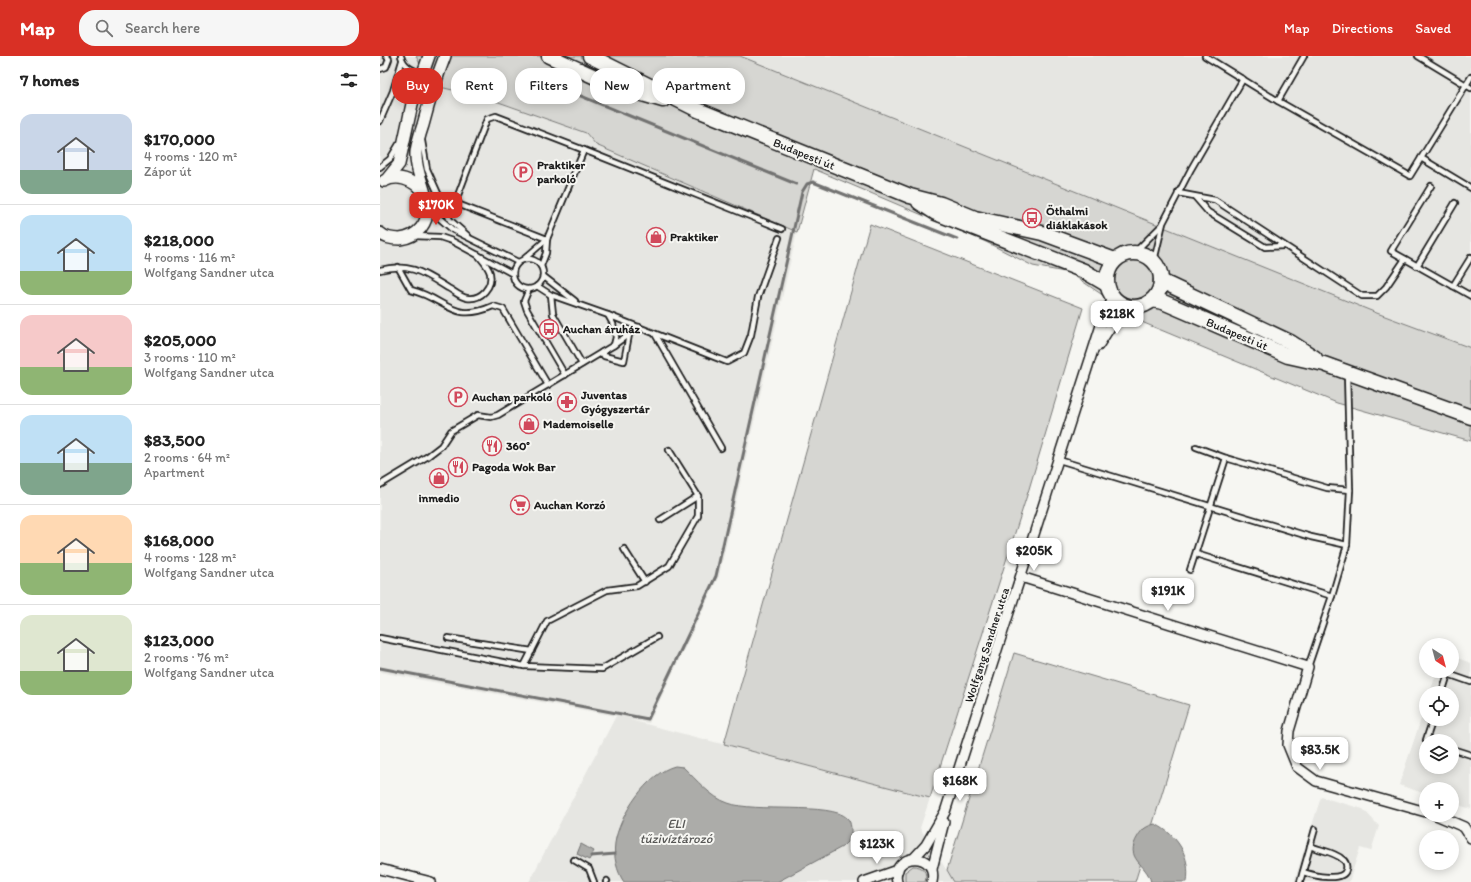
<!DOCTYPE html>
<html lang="en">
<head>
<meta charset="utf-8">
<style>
	:root { --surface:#fff; --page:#f6f6f6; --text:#222; --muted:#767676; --line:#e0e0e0; --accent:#d93025 }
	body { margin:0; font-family:Itim,sans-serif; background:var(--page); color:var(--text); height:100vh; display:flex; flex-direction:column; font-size:15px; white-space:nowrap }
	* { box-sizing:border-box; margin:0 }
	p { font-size:13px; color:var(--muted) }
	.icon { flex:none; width:22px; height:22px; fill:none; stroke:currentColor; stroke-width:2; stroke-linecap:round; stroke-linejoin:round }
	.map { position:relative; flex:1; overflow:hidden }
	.side { display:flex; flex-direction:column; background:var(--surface); width:380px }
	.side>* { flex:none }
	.guide { position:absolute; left:12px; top:12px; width:380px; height:36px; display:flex; gap:8px }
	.needle { width:26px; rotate:144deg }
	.buttons { position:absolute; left:1039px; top:582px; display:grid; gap:8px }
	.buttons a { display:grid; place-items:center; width:40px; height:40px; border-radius:50%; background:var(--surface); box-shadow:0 2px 10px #0003; font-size:20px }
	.price { position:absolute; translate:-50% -34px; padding:0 9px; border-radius:8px; background:#fff; color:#222; font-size:13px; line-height:26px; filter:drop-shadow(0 1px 2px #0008) }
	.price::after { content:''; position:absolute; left:50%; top:24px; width:12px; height:9px; margin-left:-6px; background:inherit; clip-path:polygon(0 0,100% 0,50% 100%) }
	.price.on { background:var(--accent); color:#fff }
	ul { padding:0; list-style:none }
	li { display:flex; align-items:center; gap:12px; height:100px; padding:0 20px }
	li+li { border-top:1px solid var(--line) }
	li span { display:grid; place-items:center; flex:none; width:112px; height:80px; border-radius:12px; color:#555 }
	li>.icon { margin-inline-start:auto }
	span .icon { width:48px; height:48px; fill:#fffc; stroke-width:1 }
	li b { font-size:17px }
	h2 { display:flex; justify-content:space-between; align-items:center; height:48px; padding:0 20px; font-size:17px }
	.pill { padding:0 14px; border-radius:16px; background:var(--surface); box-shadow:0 2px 10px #0003; font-size:14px; line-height:36px }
	.pill.on { background:var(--accent); color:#fff }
	header { display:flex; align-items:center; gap:24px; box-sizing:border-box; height:56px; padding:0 20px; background:var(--accent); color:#fff }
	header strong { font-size:19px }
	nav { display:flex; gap:22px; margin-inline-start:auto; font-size:14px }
	.search { width:280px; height:36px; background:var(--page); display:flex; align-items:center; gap:10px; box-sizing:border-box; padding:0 14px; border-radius:16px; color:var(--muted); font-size:15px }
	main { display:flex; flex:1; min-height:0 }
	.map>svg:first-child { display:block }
</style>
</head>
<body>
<header>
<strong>Map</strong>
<div class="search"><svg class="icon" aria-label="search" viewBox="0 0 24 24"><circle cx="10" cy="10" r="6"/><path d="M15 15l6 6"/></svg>Search here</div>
<nav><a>Map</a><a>Directions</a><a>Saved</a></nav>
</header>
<main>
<section class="side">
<h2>7 homes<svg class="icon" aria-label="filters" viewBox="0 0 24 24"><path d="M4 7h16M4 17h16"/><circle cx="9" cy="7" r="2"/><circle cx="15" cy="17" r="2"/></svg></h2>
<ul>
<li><span style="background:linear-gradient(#c9d6e8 70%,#7fa58c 0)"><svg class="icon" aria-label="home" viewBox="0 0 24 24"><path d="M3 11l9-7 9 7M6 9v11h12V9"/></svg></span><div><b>$170,000</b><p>4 rooms · 120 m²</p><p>Zápor út</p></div></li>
<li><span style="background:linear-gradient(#bfe0f5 70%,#8fb573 0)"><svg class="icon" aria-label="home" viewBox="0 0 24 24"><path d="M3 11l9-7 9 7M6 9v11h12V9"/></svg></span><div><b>$218,000</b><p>4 rooms · 116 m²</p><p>Wolfgang Sandner utca</p></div></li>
<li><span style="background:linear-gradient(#f6c9c9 65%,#8fb573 0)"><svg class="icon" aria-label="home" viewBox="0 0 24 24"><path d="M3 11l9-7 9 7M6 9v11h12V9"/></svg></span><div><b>$205,000</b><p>3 rooms · 110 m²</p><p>Wolfgang Sandner utca</p></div></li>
<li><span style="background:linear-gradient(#bfe0f5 60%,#7fa58c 0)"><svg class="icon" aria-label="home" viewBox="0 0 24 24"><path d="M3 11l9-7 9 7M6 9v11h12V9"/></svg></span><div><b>$83,500</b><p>2 rooms · 64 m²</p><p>Apartment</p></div></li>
<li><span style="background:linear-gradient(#ffd9b3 60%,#8fb573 0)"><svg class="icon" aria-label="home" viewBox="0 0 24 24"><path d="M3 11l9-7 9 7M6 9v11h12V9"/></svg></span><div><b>$168,000</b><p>4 rooms · 128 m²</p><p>Wolfgang Sandner utca</p></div></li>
<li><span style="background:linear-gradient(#dfe7d0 70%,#8fb573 0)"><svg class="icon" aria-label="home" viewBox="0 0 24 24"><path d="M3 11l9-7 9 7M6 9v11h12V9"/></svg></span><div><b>$123,000</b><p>2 rooms · 76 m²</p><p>Wolfgang Sandner utca</p></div></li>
</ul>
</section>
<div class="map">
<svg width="1091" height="826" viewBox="0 0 1091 826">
	<rect width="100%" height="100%" fill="#f6f6f2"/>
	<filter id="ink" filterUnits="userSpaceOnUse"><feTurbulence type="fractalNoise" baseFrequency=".025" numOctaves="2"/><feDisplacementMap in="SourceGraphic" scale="8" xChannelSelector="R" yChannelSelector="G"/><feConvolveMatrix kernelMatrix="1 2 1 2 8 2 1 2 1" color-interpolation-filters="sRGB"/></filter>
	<g filter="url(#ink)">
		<!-- built -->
		<g fill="#e6e6e2" fill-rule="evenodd">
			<polygon points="0,0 36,0 40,8 36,25 110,43 206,77 216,89 417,176 339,520 269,667 250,664 550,742 540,772 574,826 149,826 236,660 0,616"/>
			<polygon points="360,0 1091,0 1091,292 994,256"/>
			<path d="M1072,600L1091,607V753L1072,747V733H1046V738L1019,729L1046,648V663H1072V637H1050L1057,615H1072ZM1046,685H1072V711H1046Z"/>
			<polygon points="941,741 983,753 999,770 991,795 980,792 969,826 914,826"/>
		</g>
		<!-- green -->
		<g fill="#d6d6d2" stroke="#797977">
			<polygon points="36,0 360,0 994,256 1091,292 1091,385 957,347 764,267 690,217 653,210 606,186 434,113 417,176 216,89 206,77 110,43 35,25 40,8"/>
			<polygon points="490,168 703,252 649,433 550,742 344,688"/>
			<polygon points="634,597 809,649 755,826 574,826 567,814"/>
			<path d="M533,810C543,810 548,816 545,826H525V816Z"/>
		</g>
		<!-- water -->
		<g fill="#acaca9" stroke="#727271">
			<path d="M295,710L303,711C317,724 330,741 348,747C374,757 451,746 467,762C472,766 471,776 471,782L462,791L397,826H244C237,816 233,800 235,787C239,760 267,717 295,710Z"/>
			<path d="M775,768C798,779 811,801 807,826H771C767,807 743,804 758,780C762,773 767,770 775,768Z"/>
			<polygon points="201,788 214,795 209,804 197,798"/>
		</g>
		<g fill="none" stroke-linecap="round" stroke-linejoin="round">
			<!-- stream -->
			<g stroke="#727271" stroke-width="3">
				<polyline points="169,27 416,128"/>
				<polyline points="0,612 268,663 336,520 422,136 427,128 433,126 577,183"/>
				<polyline points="211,800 235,798"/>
			</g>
			<defs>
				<g id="service">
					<path d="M21,0C24,11 33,14 42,18"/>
					<polyline points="825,0 898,45 1030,120 1091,21"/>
					<polyline points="1038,0 1091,32"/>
					<polyline points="0,13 6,11 9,3 6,0"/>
					<polyline points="898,45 924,0"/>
					<polygon points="116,60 204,94 167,183 75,147 107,63"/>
					<polyline points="0,65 13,35 22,5"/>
					<polyline points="42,85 47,113 70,164 88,180"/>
					<polyline points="204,94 402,173"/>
					<polyline points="1041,102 1091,132"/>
					<polyline points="0,111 10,103 19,88"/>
					<polyline points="1051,130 1011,195 1091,240"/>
					<polyline points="798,137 835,144 982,240 997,240 1006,231 1025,203"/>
					<polyline points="815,141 828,156 885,191 904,190"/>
					<polyline points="50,148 58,161 73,174 138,206"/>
					<polyline points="34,180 60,181 72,185 133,218"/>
					<polyline points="755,196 782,169"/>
					<circle cx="148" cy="218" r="15"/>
					<polyline points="144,203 167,183"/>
					<polyline points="774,205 783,167 811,113 863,23"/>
					<polyline points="161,210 166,197 167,183"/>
					<polyline points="1037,210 1075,147"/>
					<path d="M18,211L31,234C67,243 73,268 113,250L123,253L168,329"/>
					<path d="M0,214C29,206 44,217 68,232C74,235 80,241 87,242C101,244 113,231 110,217C108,210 102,204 98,199"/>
					<polyline points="163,220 195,245"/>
					<polyline points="1073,230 1091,201"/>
					<polyline points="149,233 144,245 147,254 185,319"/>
					<polyline points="171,239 173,258 202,308"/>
					<polyline points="228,259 347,306 364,297 371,279 378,241 399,182"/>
					<polyline points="275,278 341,392"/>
					<polyline points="234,289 259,271"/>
					<polyline points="222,296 224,300 244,305 249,279"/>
					<polyline points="816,391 846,402 947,432 970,434"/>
					<polyline points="679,404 931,481 967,489"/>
					<polyline points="0,429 48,400 61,390 71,375 98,359 111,361 118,359 234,289 236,281 233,268 228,259 171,239 157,230"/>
					<polyline points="280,464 318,440"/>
					<polyline points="244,493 265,526"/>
					<polyline points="816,498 952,540"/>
					<polyline points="810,514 846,402"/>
					<polyline points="0,582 144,610 222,613 277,581"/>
					<polyline points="68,582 152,595"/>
					<polyline points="144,610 167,565 227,534 257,530 289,510 318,460 318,440 289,394"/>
					<polyline points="928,611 952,540 967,489 970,434 967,318"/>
					<polyline points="1062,637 1068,618 1091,626"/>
					<polyline points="1049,685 1046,684 1053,663"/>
					<polyline points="1072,693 1091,699"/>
					<polyline points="194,804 209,813 214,826"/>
					<path d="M923,816C934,820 963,826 966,814C967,810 966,805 962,803C955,796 939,794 930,790"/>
					<polyline points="226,826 227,825"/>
					<polyline points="920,826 935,773"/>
				</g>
				<g id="minor">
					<polyline points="718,290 734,265 753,251"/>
					<polyline points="641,521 928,611 909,675 908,689 917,711 936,725 1046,756"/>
					<polyline points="1056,759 1084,771 1091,782"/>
					<polyline points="534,802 546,789 565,756 724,260 733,243"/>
					<polyline points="0,813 51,826"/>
					<polyline points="552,813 564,766"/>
					<polyline points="484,826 518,814"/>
					<path d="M517,826C510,796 559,794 552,826"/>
				</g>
				<g id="tertiary">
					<polyline points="7,123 19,108 32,48 49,0"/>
					<path d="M4,125C18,118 32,124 42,134"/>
					<path d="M0,177C5,182 13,183 20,183C28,182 36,178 41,172C59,149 34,123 36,96C37,87 40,78 43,69C49,46 56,23 65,0"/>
				</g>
				<g id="primary">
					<polyline points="169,0 235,30 283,44"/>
					<polyline points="210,0 318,54 530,140 561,148 595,162 662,177 735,204"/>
					<polyline points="539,146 556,157 704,215 726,228"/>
					<circle cx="754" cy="224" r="27"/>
					<polyline points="781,225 910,286 935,302"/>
					<polyline points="772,244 783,246 908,300 944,308 1091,361"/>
				</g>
			</defs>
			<!-- service casing -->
			<use href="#service" stroke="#1c1c1c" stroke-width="8"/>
			<!-- minor casing -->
			<use href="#minor" stroke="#1c1c1c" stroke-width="12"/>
			<!-- tertiary casing -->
			<use href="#tertiary" stroke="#1c1c1c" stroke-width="14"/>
			<!-- primary casing -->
			<use href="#primary" stroke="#1c1c1c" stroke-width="17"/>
			<!-- service -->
			<use href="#service" stroke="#f6f6f2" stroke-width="4.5"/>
			<!-- minor -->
			<use href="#minor" stroke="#f6f6f2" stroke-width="9"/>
			<!-- tertiary -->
			<use href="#tertiary" stroke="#f6f6f2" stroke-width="11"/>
			<!-- primary -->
			<use href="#primary" stroke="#f6f6f2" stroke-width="14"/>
		</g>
	</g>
	<!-- icons -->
	<defs>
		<symbol id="parking-ring" viewBox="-11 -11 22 22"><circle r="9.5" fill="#f6f6f2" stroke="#d1495b" stroke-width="1.5"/><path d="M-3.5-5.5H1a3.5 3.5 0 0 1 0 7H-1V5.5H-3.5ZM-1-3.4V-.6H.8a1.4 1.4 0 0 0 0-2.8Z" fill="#d1495b"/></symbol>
		<symbol id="bus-ring" viewBox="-11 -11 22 22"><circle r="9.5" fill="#f6f6f2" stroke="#d1495b" stroke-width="1.5"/><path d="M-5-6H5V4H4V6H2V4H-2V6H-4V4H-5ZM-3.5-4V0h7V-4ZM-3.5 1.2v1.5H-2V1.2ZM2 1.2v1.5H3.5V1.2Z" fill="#d1495b"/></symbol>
		<symbol id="shop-ring" viewBox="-11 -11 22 22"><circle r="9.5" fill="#f6f6f2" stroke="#d1495b" stroke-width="1.5"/><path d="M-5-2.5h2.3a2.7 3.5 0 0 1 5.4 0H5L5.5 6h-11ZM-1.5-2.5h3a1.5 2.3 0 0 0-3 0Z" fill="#d1495b"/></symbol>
		<symbol id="pharmacy-ring" viewBox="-11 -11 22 22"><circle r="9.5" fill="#f6f6f2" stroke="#d1495b" stroke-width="1.5"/><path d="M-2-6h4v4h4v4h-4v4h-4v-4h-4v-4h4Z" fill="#d1495b"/></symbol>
		<symbol id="restaurant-ring" viewBox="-11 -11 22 22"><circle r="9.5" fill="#f6f6f2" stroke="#d1495b" stroke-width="1.5"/><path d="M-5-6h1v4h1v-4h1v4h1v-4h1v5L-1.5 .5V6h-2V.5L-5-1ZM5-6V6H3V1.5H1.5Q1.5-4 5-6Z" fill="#d1495b"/></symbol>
		<symbol id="supermarket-ring" viewBox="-11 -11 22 22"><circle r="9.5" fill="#f6f6f2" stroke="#d1495b" stroke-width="1.5"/><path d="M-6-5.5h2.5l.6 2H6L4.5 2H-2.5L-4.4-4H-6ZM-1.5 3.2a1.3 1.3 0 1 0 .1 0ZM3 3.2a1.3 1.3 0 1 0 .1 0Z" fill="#d1495b"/></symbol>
	</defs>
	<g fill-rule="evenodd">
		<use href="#parking-ring" x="132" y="105" width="22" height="22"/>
		<use href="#bus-ring" x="641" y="151" width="22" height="22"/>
		<use href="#shop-ring" x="265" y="170" width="22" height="22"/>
		<use href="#bus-ring" x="158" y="262" width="22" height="22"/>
		<use href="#parking-ring" x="67" y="330" width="22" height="22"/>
		<use href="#pharmacy-ring" x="176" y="335" width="22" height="22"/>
		<use href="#shop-ring" x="138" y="357" width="22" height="22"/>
		<use href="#restaurant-ring" x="101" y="379" width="22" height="22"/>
		<use href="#restaurant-ring" x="67" y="400" width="22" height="22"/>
		<use href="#shop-ring" x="48" y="411" width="22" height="22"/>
		<use href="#supermarket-ring" x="129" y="438" width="22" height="22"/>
	</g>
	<g text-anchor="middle" stroke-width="4" stroke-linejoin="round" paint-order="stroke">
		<!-- street labels -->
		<g font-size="12" fill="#1c1c1c" stroke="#f6f6f2">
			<text transform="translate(424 98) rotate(22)" y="4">Budapesti út</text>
			<text transform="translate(857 278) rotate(23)" y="4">Budapesti út</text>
			<text transform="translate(607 589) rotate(-72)" y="4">Wolfgang Sandner utca</text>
		</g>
		<!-- poi labels -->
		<g font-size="12" font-weight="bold" fill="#1c1c1c" stroke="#f6f6f2" text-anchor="start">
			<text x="157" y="113">Praktiker<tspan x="157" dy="14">parkoló</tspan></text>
			<text x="666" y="159">Öthalmi<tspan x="666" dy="14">diáklakások</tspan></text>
			<text x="290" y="185">Praktiker</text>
			<text x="183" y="277">Auchan áruház</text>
			<text x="201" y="343">Juventas<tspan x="201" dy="14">Gyógyszertár</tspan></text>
			<text x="92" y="345">Auchan parkoló</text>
			<text x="163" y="372">Mademoiselle</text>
			<text x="126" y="394">360°</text>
			<text x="92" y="415">Pagoda Wok Bar</text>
			<text x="59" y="446" text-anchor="middle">inmedio</text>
			<text x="154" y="453">Auchan Korzó</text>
		</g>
		<!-- water labels -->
		<g font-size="13" font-style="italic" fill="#565654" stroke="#f6f6f2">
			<text x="296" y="772">ELI<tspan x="296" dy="15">tűzivíztározó</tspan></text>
		</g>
	</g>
</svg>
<div class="buttons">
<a><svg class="needle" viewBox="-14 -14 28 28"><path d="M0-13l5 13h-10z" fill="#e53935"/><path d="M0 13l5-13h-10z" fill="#767676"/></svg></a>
<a><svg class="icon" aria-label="locate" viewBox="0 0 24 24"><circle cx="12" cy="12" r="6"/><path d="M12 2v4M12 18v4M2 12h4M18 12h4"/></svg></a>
<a><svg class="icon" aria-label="layers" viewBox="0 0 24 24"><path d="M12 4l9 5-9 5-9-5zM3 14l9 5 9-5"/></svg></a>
<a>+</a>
<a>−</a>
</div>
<b class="price on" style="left:56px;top:170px">$170K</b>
<b class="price" style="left:737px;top:279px">$218K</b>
<b class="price" style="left:654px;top:516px">$205K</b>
<b class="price" style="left:788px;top:556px">$191K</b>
<b class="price" style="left:940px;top:715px">$83.5K</b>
<b class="price" style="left:580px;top:746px">$168K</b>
<b class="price" style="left:497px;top:809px">$123K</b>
<div class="guide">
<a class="pill on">Buy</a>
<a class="pill">Rent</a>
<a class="pill">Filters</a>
<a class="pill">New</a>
<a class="pill">Apartment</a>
</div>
</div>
</main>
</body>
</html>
